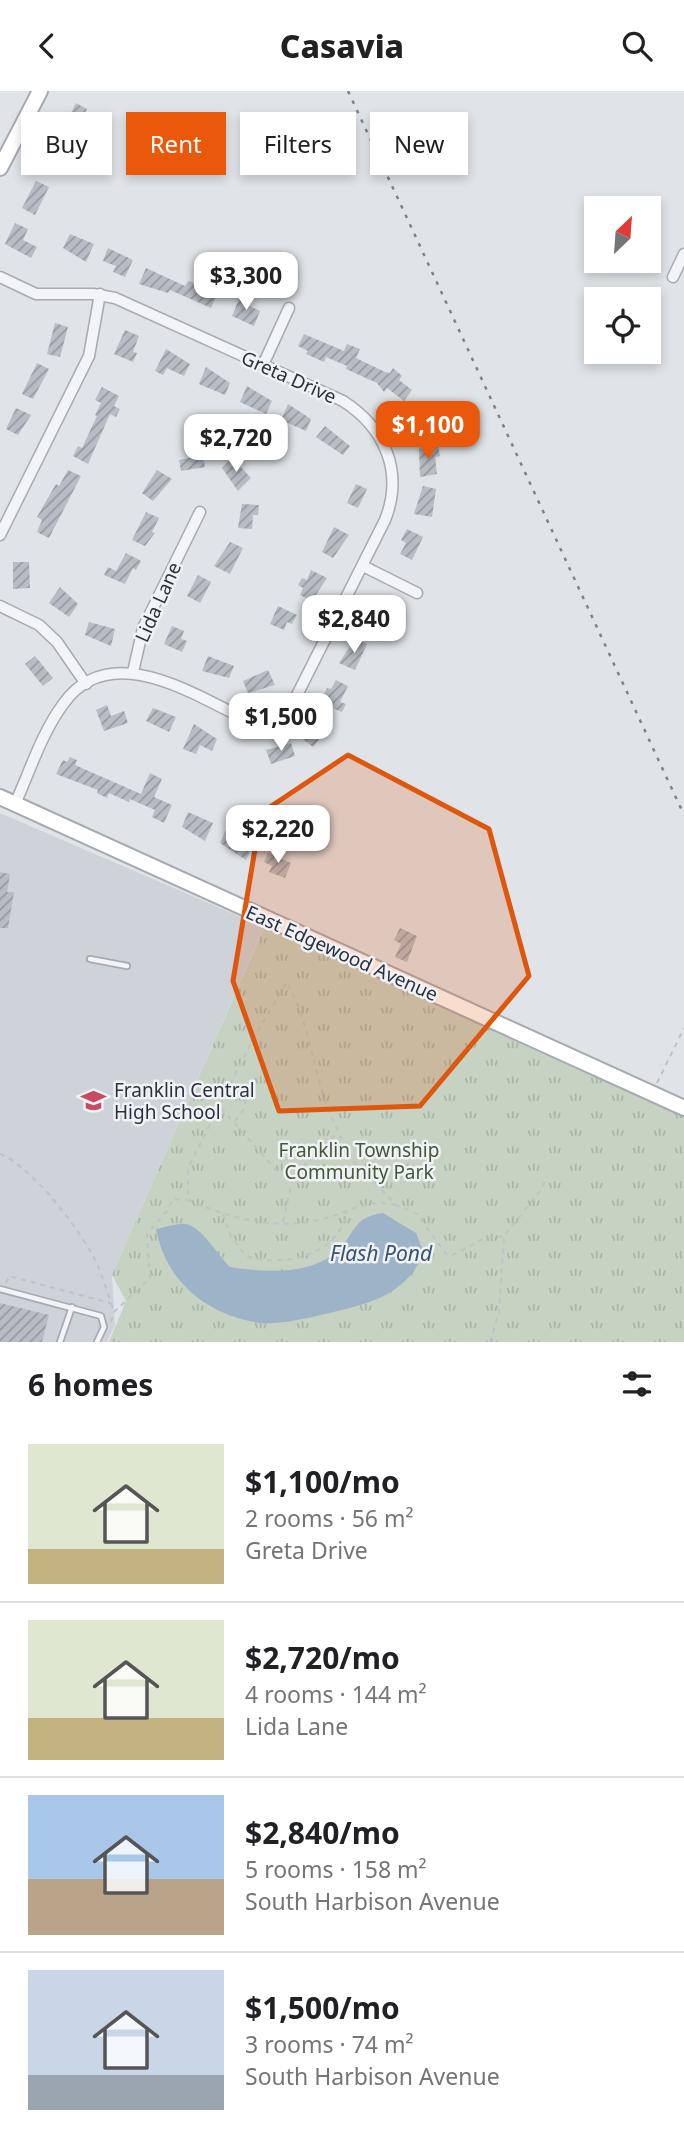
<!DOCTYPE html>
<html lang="en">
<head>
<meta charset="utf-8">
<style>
	:root { --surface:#fff; --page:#f6f6f6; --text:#202124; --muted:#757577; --line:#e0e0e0; --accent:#ea580c }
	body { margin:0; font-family:"Noto Sans",sans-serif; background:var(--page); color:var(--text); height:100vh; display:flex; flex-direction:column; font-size:26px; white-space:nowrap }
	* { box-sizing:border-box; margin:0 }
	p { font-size:23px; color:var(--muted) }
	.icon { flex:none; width:38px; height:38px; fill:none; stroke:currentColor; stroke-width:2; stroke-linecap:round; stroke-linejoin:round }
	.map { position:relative; height:1251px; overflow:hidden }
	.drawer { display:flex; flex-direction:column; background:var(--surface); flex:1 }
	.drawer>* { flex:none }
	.guide { position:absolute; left:21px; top:21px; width:642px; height:63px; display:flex; gap:14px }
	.needle { width:46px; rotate:25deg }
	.controls { position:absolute; left:584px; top:105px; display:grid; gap:14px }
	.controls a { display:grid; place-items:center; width:77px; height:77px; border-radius:0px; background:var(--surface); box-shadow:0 4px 10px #0003; font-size:35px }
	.price { position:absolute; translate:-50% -60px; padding:0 16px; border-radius:14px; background:#fff; color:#222; font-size:23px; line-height:46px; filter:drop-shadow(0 2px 4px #0008) }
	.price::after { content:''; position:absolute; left:50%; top:42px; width:21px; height:16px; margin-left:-10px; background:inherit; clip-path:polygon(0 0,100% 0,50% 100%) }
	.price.on { background:var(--accent); color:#fff }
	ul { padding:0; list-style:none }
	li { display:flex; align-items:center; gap:21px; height:175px; padding:0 28px }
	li+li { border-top:2px solid var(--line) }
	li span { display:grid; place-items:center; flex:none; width:196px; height:140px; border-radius:0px; color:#555 }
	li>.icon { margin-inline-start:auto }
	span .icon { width:84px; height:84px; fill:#fffc; stroke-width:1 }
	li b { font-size:30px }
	h2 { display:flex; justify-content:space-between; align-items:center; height:84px; padding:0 28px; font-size:30px }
	.chip { padding:0 24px; border-radius:0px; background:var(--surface); box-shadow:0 4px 10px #0003; font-size:24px; line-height:63px }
	.chip.on { background:var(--accent); color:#fff }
	header { display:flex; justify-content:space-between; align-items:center; height:91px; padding:0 28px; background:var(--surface); font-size:32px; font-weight:800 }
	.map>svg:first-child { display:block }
</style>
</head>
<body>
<header><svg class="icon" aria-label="back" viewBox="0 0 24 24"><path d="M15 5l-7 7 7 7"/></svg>Casavia<svg class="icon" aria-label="search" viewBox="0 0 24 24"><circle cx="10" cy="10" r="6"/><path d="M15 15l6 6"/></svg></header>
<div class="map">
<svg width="684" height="1251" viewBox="0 0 684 1251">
	<defs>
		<pattern id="park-tufts" width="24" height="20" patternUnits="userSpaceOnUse" patternTransform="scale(1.75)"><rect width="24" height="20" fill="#c6d2c2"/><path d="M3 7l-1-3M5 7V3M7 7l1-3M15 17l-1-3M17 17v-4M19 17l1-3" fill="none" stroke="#aab5a8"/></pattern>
		<pattern id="building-hatch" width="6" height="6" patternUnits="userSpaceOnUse" patternTransform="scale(1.75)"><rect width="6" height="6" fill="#b8bdc5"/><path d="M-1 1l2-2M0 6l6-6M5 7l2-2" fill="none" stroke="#969aa1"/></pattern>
	</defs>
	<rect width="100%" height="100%" fill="#e0e4e8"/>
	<!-- built -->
	<polygon fill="#ced3da" points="0,722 264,836 112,1184 115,1234 107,1251 0,1251"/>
	<!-- park -->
	<polygon fill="url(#park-tufts)" points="268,828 684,1026 684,1251 109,1251 126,1210 112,1184"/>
	<!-- water -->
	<path fill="#9db3c7" d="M383,1122L416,1142L424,1162C405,1204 372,1212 329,1222C308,1227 281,1234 260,1232C207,1224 166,1191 156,1138C164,1137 177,1132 185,1133C201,1134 218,1165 230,1176C263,1181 309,1185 336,1161C357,1143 350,1127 383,1122Z"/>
	<!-- building -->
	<g fill="url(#building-hatch)">
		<polygon points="76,12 87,18 76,40 65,34"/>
		<polygon points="58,51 67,56 56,79 45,73"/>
		<polygon points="36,90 49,96 35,124 22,117"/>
		<polygon points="15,132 28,138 23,149 37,156 31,167 5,153"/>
		<polygon points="70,143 94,153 86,171 63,157"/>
		<polygon points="108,157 133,169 125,186 113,181 116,175 103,170"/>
		<polygon points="146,177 185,195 189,190 196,193 198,197 216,206 211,217 170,199 168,202 139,193"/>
		<polygon points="240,206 248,209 246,213 260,220 254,235 232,225"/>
		<polygon points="55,232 68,236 60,266 47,263"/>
		<polygon points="125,239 139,245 133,261 137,262 133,271 114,263"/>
		<polygon points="304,243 344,260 347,253 360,258 356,267 385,281 390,282 393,277 402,285 399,289 412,299 404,310 387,297 384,301 377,292 346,278 347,275 326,266 324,271 306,263 308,260 298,255"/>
		<polygon points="166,258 190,273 184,285 167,277 163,284 155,280"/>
		<polygon points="37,272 49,278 33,308 22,303"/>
		<polygon points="206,276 230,292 225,304 199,293"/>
		<polygon points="247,295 272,310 266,323 240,311"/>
		<polygon points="102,296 119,305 114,315 120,318 116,326 110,323 88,373 73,365 78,355 82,357 97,325 95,324 101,312 95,309"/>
		<polygon points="288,313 311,328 306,340 281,329"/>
		<polygon points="422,314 430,337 412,348 403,324"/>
		<polygon points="16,317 31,324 18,344 6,338"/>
		<polygon points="325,335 350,355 343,364 316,346"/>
		<polygon points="438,355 440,365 435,366 437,383 420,386 419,358"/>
		<polygon points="203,364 205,376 181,380 179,369"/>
		<polygon points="232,367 251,387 238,400 222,377"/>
		<polygon points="68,379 81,385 49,447 37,441 42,429 37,426 56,393 59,395"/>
		<polygon points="157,379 172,388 153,410 142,402"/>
		<polygon points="356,393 367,398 358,417 347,412"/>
		<polygon points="423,395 436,398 432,426 414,423"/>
		<polygon points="242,413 259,414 258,424 253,424 252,438 238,437"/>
		<polygon points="146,421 159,427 152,441 155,442 145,455 132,449"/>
		<polygon points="334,436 349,444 333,467 322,461"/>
		<polygon points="407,438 423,446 412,469 400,463 406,452 401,449"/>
		<polygon points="230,451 243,457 230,483 214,475"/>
		<polygon points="126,462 141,470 136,479 133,477 125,493 104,484 108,476 116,480"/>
		<polygon points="13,471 29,471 30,497 13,498"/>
		<polygon points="311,479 327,487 312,510 300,504 303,497 298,494 302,487 307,489"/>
		<polygon points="198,484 211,491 200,512 187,505"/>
		<polygon points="60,496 78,513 69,526 49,512"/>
		<polygon points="375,509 387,515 380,530 384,532 379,543 360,533"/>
		<polygon points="278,515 297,524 292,533 287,531 284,539 270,533"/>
		<polygon points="89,531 115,538 111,555 85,544"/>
		<polygon points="172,535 184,540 181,548 187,550 182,561 164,553"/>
		<polygon points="355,548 367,553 355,579 339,572"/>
		<polygon points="35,565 53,587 43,595 25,573"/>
		<polygon points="208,565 234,575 229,587 202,580"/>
		<polygon points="268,579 275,594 248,602 243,590"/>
		<polygon points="336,589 348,595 340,611 346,613 342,621 320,612 327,597 331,598"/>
		<polygon points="107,614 111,625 124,620 128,632 104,640 96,619"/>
		<polygon points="153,617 176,626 169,641 146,630"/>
		<polygon points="315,624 329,635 313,656 299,645"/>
		<polygon points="194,633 217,648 212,660 200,654 196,663 183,658"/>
		<polygon points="291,652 295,665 271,673 266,659"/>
		<polygon points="70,666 77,669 75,674 141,703 150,682 162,688 154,706 172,714 164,732 152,726 155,719 130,708 129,711 109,702 107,707 97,702 98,699 56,683 63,669 67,671"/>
		<polygon points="188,721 213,732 205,750 182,736"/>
		<polygon points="226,739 240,746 242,741 249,744 247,749 254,752 246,769 220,752"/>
		<polygon points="268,762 291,772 285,787 269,781 272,775 264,771"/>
		<polygon points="0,781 10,783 7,801 14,801 8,837 0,837"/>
		<polygon points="400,837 417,845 407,871 395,866 401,853 394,849"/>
		<polygon points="0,1212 49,1224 42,1251 0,1251"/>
	</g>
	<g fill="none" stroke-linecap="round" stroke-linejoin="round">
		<defs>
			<g id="service">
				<polyline points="90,868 127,875"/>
				<polyline points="0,1198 101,1225 104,1236 97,1251"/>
				<polyline points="60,1251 72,1216"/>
			</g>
			<g id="minor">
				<path d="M0,186L36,203H93L115,207L343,310C385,337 404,381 385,429L287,624L272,632H253C199,607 112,546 64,612C42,641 30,680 15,713"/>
				<polyline points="673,186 684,163"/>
				<polyline points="263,274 289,217"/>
				<polyline points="0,444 89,265 100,203"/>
				<polyline points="363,475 417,502"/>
				<polyline points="0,515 39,534 57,551 86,593"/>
				<polyline points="133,581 143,537 200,421"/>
			</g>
			<g id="secondary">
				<polyline points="0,77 40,0"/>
				<polyline points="0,706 684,1017"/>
			</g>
		</defs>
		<!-- service casing -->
		<use href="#service" stroke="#a6abb2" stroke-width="8"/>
		<!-- minor casing -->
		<use href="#minor" stroke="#a6abb2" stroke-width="13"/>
		<!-- secondary casing -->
		<use href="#secondary" stroke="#a6abb2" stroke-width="18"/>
		<!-- path -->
		<g stroke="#bfc2c7" stroke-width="2" stroke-dasharray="5 5" stroke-linecap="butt">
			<polyline points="657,992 684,937"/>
			<polyline points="221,1017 276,1079 292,1084"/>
			<polyline points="235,1030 243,1019 247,1005"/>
			<path d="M0,1063C33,1076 83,1142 98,1175C104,1190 109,1206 114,1221"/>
			<path d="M396,1114C365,1107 348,1122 319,1129C273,1139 230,1127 188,1109V1077L254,946L287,891C308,929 313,976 328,1018C333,1032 342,1043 343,1059L396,1114L417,1123L446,1163L451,1165L485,1147L504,1145"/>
			<path d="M223,1123L231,1146L246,1165C283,1177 340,1164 346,1121"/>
			<polyline points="283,1131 293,1085 338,1041"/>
			<polyline points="6,1192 9,1185 110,1212"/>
			<polyline points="111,1231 114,1221 150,1187 147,1143 167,1120 173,1108 187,1109"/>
			<polyline points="490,1251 499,1221 504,1145 540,1100 547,1086"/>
		</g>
		<!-- service -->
		<use href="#service" stroke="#f3f4f7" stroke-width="4.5"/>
		<!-- minor -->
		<use href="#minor" stroke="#f3f4f7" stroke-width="10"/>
		<!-- secondary -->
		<use href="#secondary" stroke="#fff" stroke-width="14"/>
		<!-- rail -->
		<polyline stroke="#7a8491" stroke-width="2.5" stroke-dasharray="3.5 7" stroke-linecap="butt" points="348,0 684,724"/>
	</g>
	<!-- marked area -->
	<path fill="#de570f" fill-opacity="0.2" stroke="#de570f" stroke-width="5" stroke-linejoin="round" d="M348,664L489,738L529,885L420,1015L279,1020L233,890L261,722Z"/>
	<!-- icons -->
	<defs>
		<symbol id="school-bare" viewBox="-9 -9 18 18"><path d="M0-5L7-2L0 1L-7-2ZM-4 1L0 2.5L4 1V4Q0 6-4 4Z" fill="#c74b63" stroke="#f0f2f6" stroke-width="2.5" paint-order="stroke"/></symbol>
	</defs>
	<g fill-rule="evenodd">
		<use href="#school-bare" x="76" y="992" width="35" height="35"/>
	</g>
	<g text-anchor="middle" stroke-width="5" stroke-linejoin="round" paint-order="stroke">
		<!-- street labels -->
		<g font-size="19" fill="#2a323f" stroke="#f0f2f6">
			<text transform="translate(289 286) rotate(24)" y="7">Greta Drive</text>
			<text transform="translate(158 511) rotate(-66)" y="7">Lida Lane</text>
			<text transform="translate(342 862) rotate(24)" y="7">East Edgewood Avenue</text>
		</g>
		<!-- poi labels -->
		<g font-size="19" fill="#2a323f" stroke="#f0f2f6" text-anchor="start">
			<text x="114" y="1006">Franklin Central<tspan x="114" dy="22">High School</tspan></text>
		</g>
		<!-- park labels -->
		<g font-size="19" fill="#405a38" stroke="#f0f2f6">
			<text x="359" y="1066">Franklin Township<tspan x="359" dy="22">Community Park</tspan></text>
		</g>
		<!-- water labels -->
		<g font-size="21" font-style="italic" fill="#365371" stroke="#f0f2f6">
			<text x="381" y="1170">Flash Pond</text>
		</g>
	</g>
</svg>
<div class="controls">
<a><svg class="needle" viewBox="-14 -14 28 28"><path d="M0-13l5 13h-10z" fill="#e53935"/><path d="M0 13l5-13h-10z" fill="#757577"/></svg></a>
<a><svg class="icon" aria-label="locate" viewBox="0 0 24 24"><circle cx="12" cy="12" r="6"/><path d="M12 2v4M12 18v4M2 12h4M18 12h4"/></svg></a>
</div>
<b class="price" style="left:246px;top:221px">$3,300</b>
<b class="price on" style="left:428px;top:370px">$1,100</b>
<b class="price" style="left:236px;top:383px">$2,720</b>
<b class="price" style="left:354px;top:564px">$2,840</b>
<b class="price" style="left:281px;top:662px">$1,500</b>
<b class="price" style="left:278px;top:774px">$2,220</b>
<div class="guide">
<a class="chip">Buy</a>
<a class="chip on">Rent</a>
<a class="chip">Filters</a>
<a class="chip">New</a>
</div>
</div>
<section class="drawer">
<h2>6 homes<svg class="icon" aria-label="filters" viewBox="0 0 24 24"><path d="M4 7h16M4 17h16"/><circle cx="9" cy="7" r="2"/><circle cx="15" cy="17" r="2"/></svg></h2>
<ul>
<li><span style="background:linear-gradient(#dfe7d0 75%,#c2b280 0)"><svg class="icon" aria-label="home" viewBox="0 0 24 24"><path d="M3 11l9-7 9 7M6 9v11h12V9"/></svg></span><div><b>$1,100/mo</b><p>2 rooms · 56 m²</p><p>Greta Drive</p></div></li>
<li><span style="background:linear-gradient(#dfe7d0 70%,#c2b280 0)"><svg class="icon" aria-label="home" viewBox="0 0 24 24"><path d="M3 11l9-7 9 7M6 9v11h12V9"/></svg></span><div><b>$2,720/mo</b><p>4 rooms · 144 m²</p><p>Lida Lane</p></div></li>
<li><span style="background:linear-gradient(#a9c7e8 60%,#b9a48a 0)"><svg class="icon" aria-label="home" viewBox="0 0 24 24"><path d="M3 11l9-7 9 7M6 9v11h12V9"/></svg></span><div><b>$2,840/mo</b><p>5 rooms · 158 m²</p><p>South Harbison Avenue</p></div></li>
<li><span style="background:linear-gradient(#c9d6e8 75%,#9aa5b1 0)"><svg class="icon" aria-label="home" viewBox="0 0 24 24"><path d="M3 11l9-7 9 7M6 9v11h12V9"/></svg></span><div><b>$1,500/mo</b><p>3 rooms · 74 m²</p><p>South Harbison Avenue</p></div></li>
</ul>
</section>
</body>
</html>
